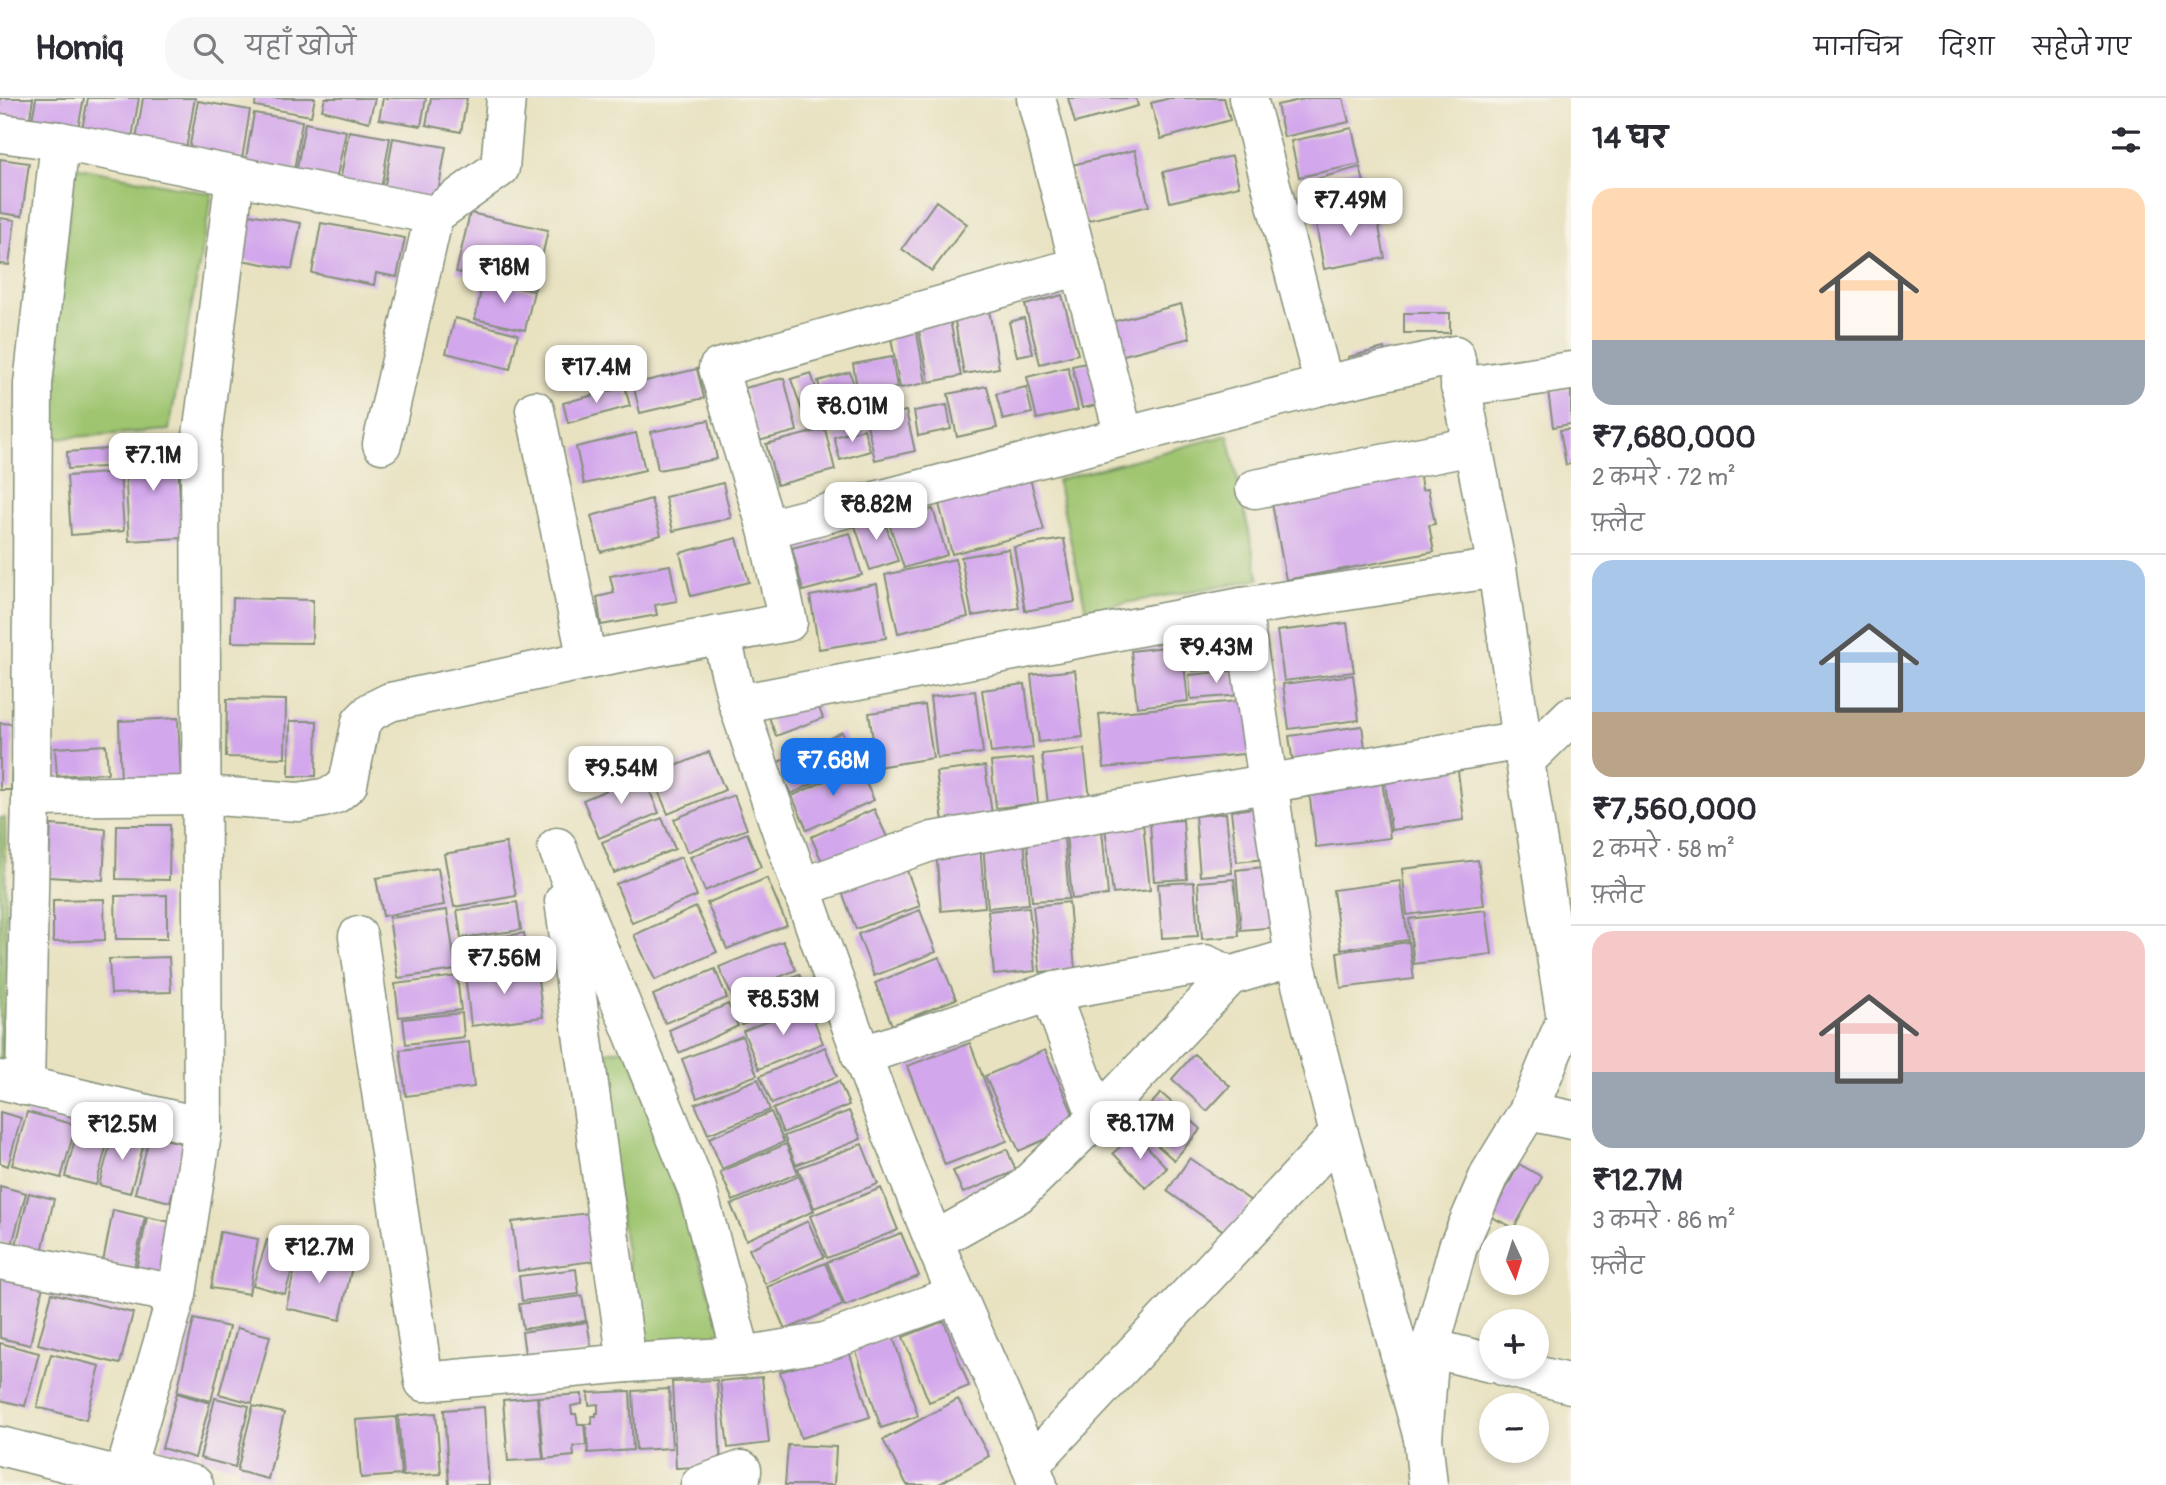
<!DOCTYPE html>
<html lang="hi">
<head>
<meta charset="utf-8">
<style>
	:root { --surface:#fff; --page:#f7f7f7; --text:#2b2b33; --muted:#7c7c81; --line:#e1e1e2; --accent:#1a73e8 }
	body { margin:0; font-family:Pangolin,"Playpen Sans Deva",sans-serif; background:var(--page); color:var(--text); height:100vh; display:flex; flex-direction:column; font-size:26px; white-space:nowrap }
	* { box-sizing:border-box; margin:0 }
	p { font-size:23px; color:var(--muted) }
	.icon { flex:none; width:38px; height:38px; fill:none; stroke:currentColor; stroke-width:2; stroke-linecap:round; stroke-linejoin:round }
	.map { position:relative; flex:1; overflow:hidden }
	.panel { display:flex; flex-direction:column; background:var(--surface); width:595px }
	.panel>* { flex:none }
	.needle { width:46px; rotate:176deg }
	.buttons { position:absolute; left:1479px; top:1127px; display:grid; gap:14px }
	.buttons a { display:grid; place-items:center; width:70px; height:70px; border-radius:50%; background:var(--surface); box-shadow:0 4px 10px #0003; font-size:35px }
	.price { position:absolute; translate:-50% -60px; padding:0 16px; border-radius:14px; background:#fff; color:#222; font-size:23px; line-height:46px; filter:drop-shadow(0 2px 4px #0008) }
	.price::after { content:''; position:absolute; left:50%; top:42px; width:21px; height:16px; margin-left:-10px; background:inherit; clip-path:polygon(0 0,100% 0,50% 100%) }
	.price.active { background:var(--accent); color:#fff }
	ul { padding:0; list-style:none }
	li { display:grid; align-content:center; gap:14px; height:371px; padding:0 21px }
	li+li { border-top:2px solid var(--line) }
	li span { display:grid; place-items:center; height:217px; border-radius:21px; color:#555 }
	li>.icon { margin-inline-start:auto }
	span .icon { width:126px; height:126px; fill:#fffc; stroke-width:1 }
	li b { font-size:30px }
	h2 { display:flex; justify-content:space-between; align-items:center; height:84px; padding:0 21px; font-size:30px }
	header { display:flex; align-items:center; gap:42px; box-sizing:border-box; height:98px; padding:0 35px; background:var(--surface); border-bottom:2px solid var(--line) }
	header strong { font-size:33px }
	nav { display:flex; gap:38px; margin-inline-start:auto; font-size:24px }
	.search { width:490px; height:63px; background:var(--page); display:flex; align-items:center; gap:18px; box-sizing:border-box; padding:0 24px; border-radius:28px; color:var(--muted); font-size:26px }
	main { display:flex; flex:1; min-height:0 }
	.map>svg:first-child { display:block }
</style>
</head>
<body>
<header>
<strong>Homiq</strong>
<div class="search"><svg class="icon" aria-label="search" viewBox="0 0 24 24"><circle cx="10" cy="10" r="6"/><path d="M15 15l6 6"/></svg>यहाँ खोजें</div>
<nav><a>मानचित्र</a><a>दिशा</a><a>सहेजे गए</a></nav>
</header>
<main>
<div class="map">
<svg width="1571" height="1387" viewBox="0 0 1571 1387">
	<rect width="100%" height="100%" fill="#f7f3e8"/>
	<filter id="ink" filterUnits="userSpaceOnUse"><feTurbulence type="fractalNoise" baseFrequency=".0143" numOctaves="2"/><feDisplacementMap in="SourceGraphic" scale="14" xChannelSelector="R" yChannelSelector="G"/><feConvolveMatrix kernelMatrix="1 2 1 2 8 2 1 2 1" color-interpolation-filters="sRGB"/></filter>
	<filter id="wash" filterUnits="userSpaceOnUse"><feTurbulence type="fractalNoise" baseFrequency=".00686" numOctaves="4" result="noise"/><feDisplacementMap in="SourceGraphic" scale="28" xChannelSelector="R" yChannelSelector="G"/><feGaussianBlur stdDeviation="1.57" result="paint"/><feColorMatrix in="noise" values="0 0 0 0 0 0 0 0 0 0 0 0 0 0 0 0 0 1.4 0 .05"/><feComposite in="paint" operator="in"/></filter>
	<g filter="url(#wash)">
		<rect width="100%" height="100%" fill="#e8e2c1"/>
		<!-- green -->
		<g fill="#9fc570" stroke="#5f8152" stroke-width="2">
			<polygon points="74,69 212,96 169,332 46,341"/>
			<polygon points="1228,337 1259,481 1086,512 1057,382"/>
			<polygon points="0,720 5,720 6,963 0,962"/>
			<polygon points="627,950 724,1237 640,1246 596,956"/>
		</g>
		<g id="blocks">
			<!-- building -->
			<g fill="#d3a7ec">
				<polygon points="0,0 33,0 29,26 0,21"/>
				<polygon points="36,0 84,0 77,35 31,28"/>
				<polygon points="88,0 139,0 131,45 81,36"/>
				<polygon points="143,0 195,0 186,51 136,42"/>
				<polygon points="256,0 315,0 311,18 255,8"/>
				<polygon points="325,0 375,0 369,24 322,12"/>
				<polygon points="383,0 426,0 421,28 379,21"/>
				<polygon points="431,0 467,0 461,34 426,27"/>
				<polygon points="1068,0 1136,0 1138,8 1075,25"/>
				<polygon points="1170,0 1224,0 1230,22 1161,41 1151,5"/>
				<polygon points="1309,0 1343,0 1349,24 1284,39 1277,7"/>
				<polygon points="198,3 250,12 242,61 189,52"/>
				<polygon points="254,15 302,23 294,74 245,66"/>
				<polygon points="305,25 346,33 336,83 296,76"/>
				<polygon points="1352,30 1360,66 1299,79 1291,43"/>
				<polygon points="349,33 390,40 381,91 340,84"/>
				<polygon points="393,40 446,49 437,101 384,92"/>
				<polygon points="1135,52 1149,108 1085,123 1072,67"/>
				<polygon points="1232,58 1239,88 1170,104 1163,74"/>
				<polygon points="0,61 29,65 22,118 0,115"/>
				<polygon points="1360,69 1368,100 1317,113 1309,83"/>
				<polygon points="936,103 967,126 932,173 902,151"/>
				<polygon points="1375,109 1385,160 1324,171 1315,121"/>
				<polygon points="243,115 301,125 292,171 235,161"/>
				<polygon points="470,115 548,132 535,191 456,174"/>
				<polygon points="0,120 15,122 9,167 0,166"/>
				<polygon points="321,125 405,140 397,179 376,175 374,187 312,175"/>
				<polygon points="483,183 534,193 525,232 475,221"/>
				<polygon points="1062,197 1078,256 1040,266 1025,207"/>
				<polygon points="1181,206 1190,240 1112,260 1104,226"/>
				<polygon points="989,212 999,270 964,276 954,218"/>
				<rect x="1404" y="215" width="46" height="20"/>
				<polygon points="455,220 518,236 510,271 446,255"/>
				<polygon points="1024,220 1033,255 1017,258 1009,224"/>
				<polygon points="950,222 961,278 929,284 918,228"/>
				<polygon points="916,230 926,285 900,290 890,234"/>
				<polygon points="1384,250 1387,261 1350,270 1348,259"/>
				<polygon points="892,259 897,290 858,296 853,266"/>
				<polygon points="1096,263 1106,305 1082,310 1072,268"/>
				<polygon points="1068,269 1078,312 1037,321 1027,279"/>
				<polygon points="697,271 704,300 640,315 633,286"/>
				<polygon points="850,274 859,305 826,314 818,283"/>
				<polygon points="811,275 825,318 806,324 791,281"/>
				<polygon points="784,280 797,333 758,343 745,290"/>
				<polygon points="987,288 997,330 957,339 948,296"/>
				<polygon points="625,289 630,308 568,325 563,305"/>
				<polygon points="1026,289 1032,315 1003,322 996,296"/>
				<polygon points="1571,290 1571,326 1553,329 1548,293"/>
				<polygon points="947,307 951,331 918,338 914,313"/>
				<polygon points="906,313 915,353 875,362 866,322"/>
				<polygon points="709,322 717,361 658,372 651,334"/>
				<polygon points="825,331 835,372 777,387 766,346"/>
				<polygon points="864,331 870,353 840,362 834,339"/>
				<polygon points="1571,331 1571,366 1566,367 1560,332"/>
				<polygon points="636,335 645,372 584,386 576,349"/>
				<polygon points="177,347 182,440 129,443 124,350"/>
				<polygon points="120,350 121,368 68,371 67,354"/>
				<polygon points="1419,373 1422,392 1428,391 1435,426 1429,427 1434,454 1286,482 1271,400"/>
				<polygon points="120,374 124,433 71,437 67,378"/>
				<polygon points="1029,377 1044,432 952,456 938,402"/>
				<polygon points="723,385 731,420 673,433 665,399"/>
				<polygon points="651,401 661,437 601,454 591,418"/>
				<polygon points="933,411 947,457 904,470 889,425"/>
				<polygon points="882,416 898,463 870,472 854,425"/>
				<polygon points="850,435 862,477 803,493 792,450"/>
				<polygon points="737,440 749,484 691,498 680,455"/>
				<polygon points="1064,441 1075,504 1025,513 1014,449"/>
				<polygon points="1009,451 1019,510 972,518 961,459"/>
				<polygon points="955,461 968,519 898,535 885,477"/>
				<polygon points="670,467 677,503 655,507 657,517 601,527 597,499 614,495 610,478"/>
				<polygon points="877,486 886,540 819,551 810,498"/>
				<polygon points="233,500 313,502 312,545 232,544"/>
				<polygon points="1347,525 1354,574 1284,583 1277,533"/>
				<polygon points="1241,536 1244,569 1192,573 1189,540"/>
				<polygon points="1182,547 1188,603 1137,609 1131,553"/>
				<polygon points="1075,572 1083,639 1039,644 1031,577"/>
				<polygon points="1240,572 1242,597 1191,601 1189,577"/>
				<polygon points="1353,577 1359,622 1289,631 1283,586"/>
				<polygon points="1025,586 1033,650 991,655 982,592"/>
				<polygon points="975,593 983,655 937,660 930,599"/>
				<polygon points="815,600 823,620 776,638 769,619"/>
				<polygon points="227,601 286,602 285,660 226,659"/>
				<polygon points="1248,602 1253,655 1104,670 1099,616"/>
				<polygon points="925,607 933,660 877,669 869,615"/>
				<polygon points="178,620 181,683 121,686 119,623"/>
				<polygon points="290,623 317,623 316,678 289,678"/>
				<polygon points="0,625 13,626 11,692 0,692"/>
				<polygon points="1362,628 1367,664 1294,673 1289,638"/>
				<polygon points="842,634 856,665 791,696 776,665"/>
				<polygon points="106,647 108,675 57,678 55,650"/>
				<polygon points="1084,651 1090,701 1048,706 1042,656"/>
				<polygon points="709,654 725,692 668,716 652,678"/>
				<polygon points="1033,660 1038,705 996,710 991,664"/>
				<polygon points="1457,665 1464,722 1391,732 1384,675"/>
				<polygon points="858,668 874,702 807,732 792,698"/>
				<polygon points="985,668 992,716 943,723 936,674"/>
				<polygon points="1381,675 1390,740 1316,749 1308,685"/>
				<polygon points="643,677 659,715 599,740 583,702"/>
				<polygon points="734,697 747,731 687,754 674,721"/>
				<polygon points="1269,708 1275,760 1237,764 1231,713"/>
				<polygon points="874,711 887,739 824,768 811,739"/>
				<polygon points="1226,715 1232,775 1200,778 1195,718"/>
				<polygon points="662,720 675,751 614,775 602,744"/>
				<polygon points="1183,722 1187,781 1154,783 1150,724"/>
				<polygon points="1143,725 1150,792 1113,796 1105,729"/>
				<polygon points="51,727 106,731 103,782 48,779"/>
				<polygon points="117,727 170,727 169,782 116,781"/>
				<polygon points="1102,732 1108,797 1072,801 1066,736"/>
				<polygon points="747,735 761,769 705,793 690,759"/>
				<polygon points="1064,738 1069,801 1032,803 1027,741"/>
				<polygon points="1024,742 1029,806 988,810 983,745"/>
				<polygon points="506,745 516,798 454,809 444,756"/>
				<polygon points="980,747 985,809 941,813 936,751"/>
				<polygon points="681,759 697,798 632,825 616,786"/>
				<polygon points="1478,762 1484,807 1407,817 1402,771"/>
				<polygon points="905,767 920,808 856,831 841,791"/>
				<polygon points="1273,768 1279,829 1241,832 1236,772"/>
				<polygon points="438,770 444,807 383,818 376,780"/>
				<polygon points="767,780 787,827 727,851 707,805"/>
				<polygon points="1234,781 1239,838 1202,841 1198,784"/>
				<polygon points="1400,783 1408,842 1341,851 1333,792"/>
				<polygon points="1194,784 1198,838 1162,840 1158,786"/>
				<polygon points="167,797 167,841 116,841 115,798"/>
				<polygon points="104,801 105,842 53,844 53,802"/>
				<polygon points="517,804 521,832 461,840 457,812"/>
				<polygon points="1069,804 1075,871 1040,874 1033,808"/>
				<polygon points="696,809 717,854 655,882 634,837"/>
				<polygon points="1029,809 1035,873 994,877 988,813"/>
				<polygon points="447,812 456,872 398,880 389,820"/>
				<polygon points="920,812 936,854 874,878 858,836"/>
				<polygon points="1486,812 1492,856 1414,866 1409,821"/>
				<polygon points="524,835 528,857 466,867 463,845"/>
				<polygon points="783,843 796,872 732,899 719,869"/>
				<polygon points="1409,844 1414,881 1341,890 1337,854"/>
				<polygon points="169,859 171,894 111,896 109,861"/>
				<polygon points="939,859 956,901 892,927 875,885"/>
				<polygon points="536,867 543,919 471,928 465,876"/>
				<polygon points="715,871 727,900 665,925 653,897"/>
				<polygon points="799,876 809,900 742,927 733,904"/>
				<polygon points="457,878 461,912 399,919 395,886"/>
				<polygon points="728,906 738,928 679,955 669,932"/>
				<polygon points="808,907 823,945 759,971 743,933"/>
				<polygon points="462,915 464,939 406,946 403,921"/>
				<polygon points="742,938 757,977 697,1000 682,961"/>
				<polygon points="469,944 474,989 406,998 400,952"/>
				<polygon points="970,945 1007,1043 945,1067 907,968"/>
				<polygon points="825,949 837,978 772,1006 760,978"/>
				<polygon points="1045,952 1078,1027 1019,1053 985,978"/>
				<polygon points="1194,956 1230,988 1207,1013 1172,981"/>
				<polygon points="758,981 770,1012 708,1036 695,1006"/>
				<polygon points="839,983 849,1007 783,1035 773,1011"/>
				<polygon points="1161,995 1201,1031 1174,1062 1133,1026"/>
				<polygon points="849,1013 861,1041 796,1067 784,1038"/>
				<polygon points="0,1014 21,1020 8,1068 0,1065"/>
				<polygon points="27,1014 76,1027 61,1080 12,1067"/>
				<polygon points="771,1014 784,1044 722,1071 709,1040"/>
				<polygon points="79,1026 110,1035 96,1087 65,1079"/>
				<polygon points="114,1033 145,1042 130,1095 99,1087"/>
				<polygon points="1135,1036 1167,1070 1146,1090 1113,1055"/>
				<polygon points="150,1037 184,1046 170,1104 135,1095"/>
				<polygon points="786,1046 798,1075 733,1103 720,1074"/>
				<polygon points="862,1046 878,1086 814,1110 798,1070"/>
				<polygon points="1007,1051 1016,1073 963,1095 953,1073"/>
				<polygon points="1190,1060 1251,1103 1228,1136 1167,1093"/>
				<polygon points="1519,1066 1542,1079 1514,1130 1491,1119"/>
				<polygon points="799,1078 814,1113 746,1142 731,1107"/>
				<polygon points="0,1088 26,1095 12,1147 0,1144"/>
				<polygon points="881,1090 898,1132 827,1160 810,1118"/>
				<polygon points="29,1095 54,1101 42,1154 16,1147"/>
				<polygon points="113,1112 145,1119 134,1170 103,1164"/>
				<polygon points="589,1115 594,1163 518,1173 512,1124"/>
				<polygon points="147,1119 175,1125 164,1177 136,1172"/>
				<polygon points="808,1123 824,1159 765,1186 749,1151"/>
				<polygon points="220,1134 258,1141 249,1196 211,1190"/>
				<polygon points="901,1135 919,1178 845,1208 827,1164"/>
				<polygon points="267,1142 298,1151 285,1196 253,1187"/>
				<polygon points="299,1152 353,1164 340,1222 286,1210"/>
				<polygon points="825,1165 843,1207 785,1232 767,1189"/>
				<polygon points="576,1171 579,1196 522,1203 519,1178"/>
				<polygon points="0,1179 43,1188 30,1247 0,1240"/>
				<polygon points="52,1195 133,1215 120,1266 38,1246"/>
				<polygon points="582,1198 586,1223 523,1231 519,1206"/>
				<polygon points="194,1221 229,1229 211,1303 177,1294"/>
				<polygon points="944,1223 969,1288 929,1304 903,1239"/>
				<polygon points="587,1224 592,1253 526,1263 522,1234"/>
				<polygon points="237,1230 270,1238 252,1305 219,1296"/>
				<polygon points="893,1238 918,1318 881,1330 855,1250"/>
				<polygon points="0,1245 39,1255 25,1308 0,1302"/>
				<polygon points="849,1253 870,1319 801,1340 780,1274"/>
				<polygon points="51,1256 100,1268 86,1322 37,1309"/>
				<polygon points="762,1279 769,1345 728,1350 720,1283"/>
				<polygon points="717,1282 721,1368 676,1370 672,1284"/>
				<polygon points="669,1291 672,1350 636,1352 633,1293"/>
				<polygon points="630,1293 633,1352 588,1355 586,1326 592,1326 592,1318 596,1318 596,1315 598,1315 598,1306 589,1307 588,1295"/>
				<polygon points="177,1295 210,1305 195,1360 162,1350"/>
				<polygon points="582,1296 582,1306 571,1308 572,1316 576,1316 578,1326 584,1326 586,1347 573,1348 574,1358 544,1361 538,1299"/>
				<polygon points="537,1299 543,1361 508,1363 503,1302"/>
				<polygon points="215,1300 249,1308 235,1369 200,1360"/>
				<polygon points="958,1301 989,1358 937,1387 907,1387 883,1342"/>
				<polygon points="253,1308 284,1315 268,1381 237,1373"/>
				<polygon points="484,1309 489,1387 449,1387 444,1312"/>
				<polygon points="436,1315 441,1376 403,1378 398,1318"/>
				<polygon points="396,1319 401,1377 361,1380 356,1322"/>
				<polygon points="788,1347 836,1349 834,1387 785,1387"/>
			</g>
		</g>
	</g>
	<g filter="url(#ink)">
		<use href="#blocks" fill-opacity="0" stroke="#84907a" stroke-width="2"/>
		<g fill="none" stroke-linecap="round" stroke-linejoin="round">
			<defs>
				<g id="minor">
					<polyline points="1036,0 1124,338"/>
					<polyline points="1248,0 1324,287"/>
					<polyline points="0,35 60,43 434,117"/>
					<polyline points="1460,289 1571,273"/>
					<polyline points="535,312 587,562"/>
					<polyline points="382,346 434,117 500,70 506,0"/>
					<polyline points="1255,391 1473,348"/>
					<polyline points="767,431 1324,287 1455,257 1497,470 1525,663 1566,921"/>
					<polyline points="1242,509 1294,859 1339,1036 1423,1340"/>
					<polyline points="721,537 738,606"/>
					<polyline points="1525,663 1571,618"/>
					<polyline points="31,699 202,697 299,704 323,700 336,696 348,686 361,624 372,613 390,604 587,562 788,524 767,431 718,270 1080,168"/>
					<polyline points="557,749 697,1091 742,1258"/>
					<polyline points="800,790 933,743 1522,642"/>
					<polyline points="564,803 627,1265"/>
					<polyline points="358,838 424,1284 627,1265 742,1258 825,1244 956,1197"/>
					<polyline points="1050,894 1097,1019"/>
					<polyline points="861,958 1050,894 1205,866 1230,878"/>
					<polyline points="1,982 203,1029"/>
					<polyline points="25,988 31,699 33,286 60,43"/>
					<polyline points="1528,1013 1571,1022"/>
					<polyline points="934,1143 1018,1096 1097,1019 1230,878 1294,859"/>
					<polyline points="0,1162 177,1196"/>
					<polyline points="1430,1250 1491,1265"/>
					<polyline points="1505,1269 1571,1286"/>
					<polyline points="0,1348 124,1379"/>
					<polyline points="1030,1367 1339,1036"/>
					<polyline points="128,1370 194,1387"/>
					<polyline points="121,1387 177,1196 203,1029 200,354 235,78"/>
					<polyline points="700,1387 742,1372 740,1387"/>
					<path d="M1038,1387C1007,1304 967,1225 934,1143C862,966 799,787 738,606L1242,509L1497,470"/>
					<polyline points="1428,1387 1423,1340 1430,1250 1458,1149 1490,1075 1528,1013 1566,921 1571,915"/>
				</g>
			</defs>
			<!-- minor casing -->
			<use href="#minor" stroke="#84907a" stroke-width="41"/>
			<!-- minor -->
			<use href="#minor" stroke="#fff" stroke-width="38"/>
		</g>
	</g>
</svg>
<div class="buttons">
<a><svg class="needle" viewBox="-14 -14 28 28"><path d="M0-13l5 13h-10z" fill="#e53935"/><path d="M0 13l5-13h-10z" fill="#7c7c81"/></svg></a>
<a>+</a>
<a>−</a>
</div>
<b class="price" style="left:1350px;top:140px">₹7.49M</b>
<b class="price" style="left:504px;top:207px">₹18M</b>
<b class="price" style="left:596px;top:307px">₹17.4M</b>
<b class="price" style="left:852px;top:346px">₹8.01M</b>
<b class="price" style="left:153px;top:395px">₹7.1M</b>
<b class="price" style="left:876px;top:444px">₹8.82M</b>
<b class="price" style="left:1216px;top:587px">₹9.43M</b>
<b class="price active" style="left:833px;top:700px">₹7.68M</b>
<b class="price" style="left:621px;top:708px">₹9.54M</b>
<b class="price" style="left:504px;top:898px">₹7.56M</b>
<b class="price" style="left:783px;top:939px">₹8.53M</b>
<b class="price" style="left:1140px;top:1063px">₹8.17M</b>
<b class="price" style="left:122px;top:1064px">₹12.5M</b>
<b class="price" style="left:319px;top:1187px">₹12.7M</b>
</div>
<section class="panel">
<h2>14 घर<svg class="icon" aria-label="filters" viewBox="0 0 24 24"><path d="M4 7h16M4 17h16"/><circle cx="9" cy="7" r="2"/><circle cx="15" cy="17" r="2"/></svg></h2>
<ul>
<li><span style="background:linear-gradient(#ffd9b3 70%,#9aa5b1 0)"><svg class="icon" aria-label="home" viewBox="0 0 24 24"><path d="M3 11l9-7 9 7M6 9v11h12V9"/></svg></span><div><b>₹7,680,000</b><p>2 कमरे · 72 m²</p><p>फ़्लैट</p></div></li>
<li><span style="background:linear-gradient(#a9c7e8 70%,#b9a48a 0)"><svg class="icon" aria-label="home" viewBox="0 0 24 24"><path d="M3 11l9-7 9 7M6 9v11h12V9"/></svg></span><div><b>₹7,560,000</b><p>2 कमरे · 58 m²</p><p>फ़्लैट</p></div></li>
<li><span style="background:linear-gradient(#f6c9c9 65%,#9aa5b1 0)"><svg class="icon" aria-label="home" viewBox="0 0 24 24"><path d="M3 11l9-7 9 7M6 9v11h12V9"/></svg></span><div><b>₹12.7M</b><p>3 कमरे · 86 m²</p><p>फ़्लैट</p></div></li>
</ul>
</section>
</main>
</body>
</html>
